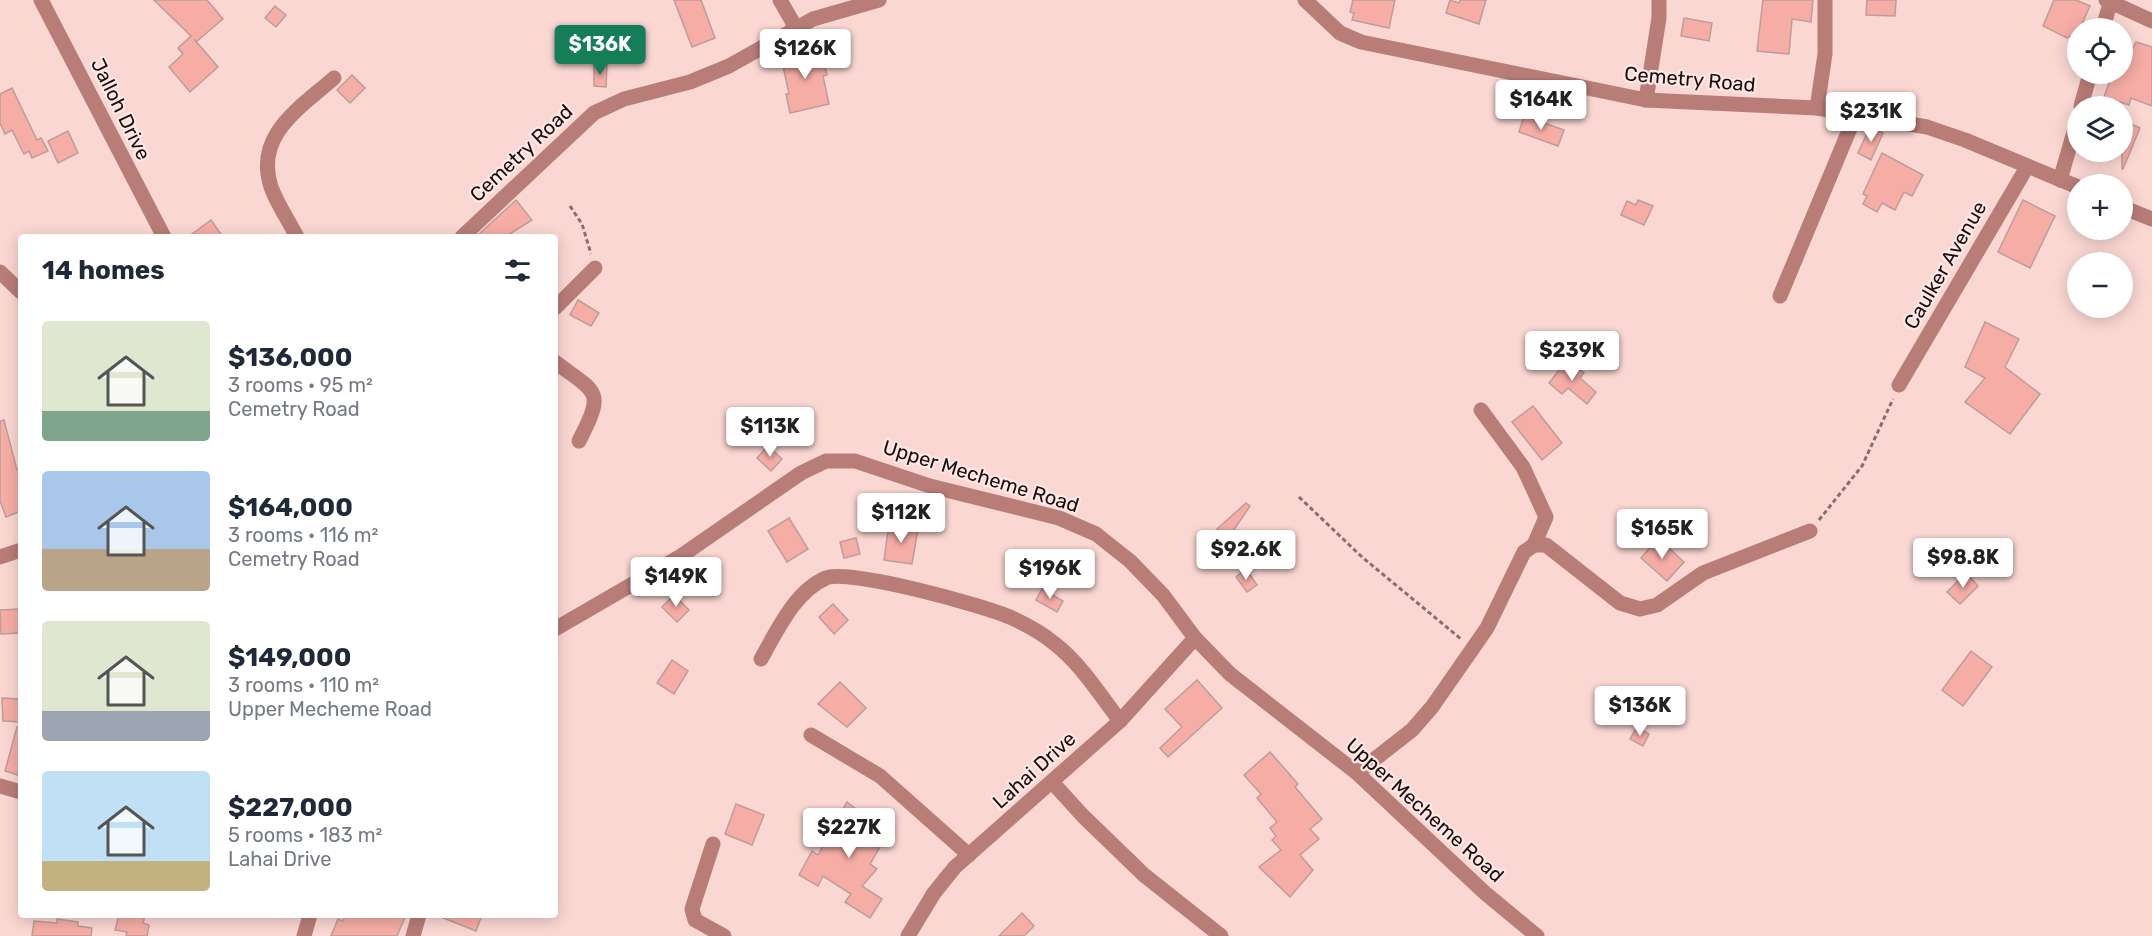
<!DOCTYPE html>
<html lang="en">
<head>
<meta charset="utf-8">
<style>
	:root { --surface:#fff; --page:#f6f6f7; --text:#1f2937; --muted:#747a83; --accent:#157e58 }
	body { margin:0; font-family:Rubik,sans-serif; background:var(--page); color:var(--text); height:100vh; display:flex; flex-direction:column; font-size:22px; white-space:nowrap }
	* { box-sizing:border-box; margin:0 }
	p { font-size:20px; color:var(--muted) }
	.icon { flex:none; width:33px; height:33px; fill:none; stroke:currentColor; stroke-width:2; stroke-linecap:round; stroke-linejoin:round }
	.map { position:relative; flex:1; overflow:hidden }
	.drawer { position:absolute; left:18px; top:234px; width:540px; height:684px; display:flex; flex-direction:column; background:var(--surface); border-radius:6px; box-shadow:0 3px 15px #0003 }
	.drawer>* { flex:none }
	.tools { position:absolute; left:2067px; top:18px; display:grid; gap:12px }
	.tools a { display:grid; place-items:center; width:66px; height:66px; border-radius:50%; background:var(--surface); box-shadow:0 3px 15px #0003; font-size:30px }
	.price { position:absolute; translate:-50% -51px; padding:0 14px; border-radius:6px; background:#fff; color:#222; font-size:20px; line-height:39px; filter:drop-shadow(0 2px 3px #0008) }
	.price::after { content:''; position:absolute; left:50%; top:36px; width:18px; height:14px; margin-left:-9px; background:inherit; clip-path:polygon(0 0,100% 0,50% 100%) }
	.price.selected { background:var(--accent); color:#fff }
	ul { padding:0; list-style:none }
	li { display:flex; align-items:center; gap:18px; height:150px; padding:0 24px }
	li span { display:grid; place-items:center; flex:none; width:168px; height:120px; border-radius:6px; color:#555 }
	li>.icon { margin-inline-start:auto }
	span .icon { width:72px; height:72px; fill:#fffc; stroke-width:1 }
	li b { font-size:26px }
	h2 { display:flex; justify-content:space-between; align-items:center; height:72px; padding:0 24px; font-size:26px }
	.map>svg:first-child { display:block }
</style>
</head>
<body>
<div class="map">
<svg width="2152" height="936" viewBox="0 0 2152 936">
	<rect width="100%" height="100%" fill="#fbd7d3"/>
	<!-- building -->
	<g fill="#f6ada6" stroke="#be9c99" stroke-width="1.5">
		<polygon points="154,0 207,0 223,19 196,42 194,39 218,67 190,92 169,67 183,54 178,48 191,36"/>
		<polygon points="674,0 701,0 715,38 692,47"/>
		<polygon points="1353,0 1395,0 1389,28 1352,20 1354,13 1350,12"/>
		<polygon points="1450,0 1459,3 1460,0 1486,0 1479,24 1446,13"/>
		<polygon points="1763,0 1813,0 1811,22 1792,19 1789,54 1757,51"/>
		<polygon points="1867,0 1896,0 1895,16 1866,15"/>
		<polygon points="2054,0 2076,0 2090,6 2078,33 2067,38 2043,26"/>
		<polygon points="275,6 286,15 276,27 265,18"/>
		<polygon points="1684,18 1712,23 1709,41 1681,36"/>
		<polygon points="2136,42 2152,47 2152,106 2131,98 2129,105 2104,97 2112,74 2122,74 2125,45 2133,48"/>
		<polygon points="820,48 827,75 823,76 829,104 790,113 786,94 789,94 781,57"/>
		<polygon points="594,65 607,65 606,87 594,86"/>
		<polygon points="352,75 365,88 350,103 337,90"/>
		<polygon points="12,88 37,140 41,138 48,151 32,158 29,151 24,154 12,130 5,134 0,123 0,94"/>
		<polygon points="1524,116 1564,130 1558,146 1519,132"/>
		<polygon points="2122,120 2140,128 2123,169 2122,169"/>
		<polygon points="1870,127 1883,133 1871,160 1858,153"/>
		<polygon points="68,131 78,153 58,163 48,141"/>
		<polygon points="1882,153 1923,175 1912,196 1904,192 1895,210 1882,203 1877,212 1863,204 1867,196 1863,194"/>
		<polygon points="516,200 532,220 505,237 476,237"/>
		<polygon points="1638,200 1653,206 1644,225 1621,215 1627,201 1636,205"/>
		<polygon points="2023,200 2055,216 2030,268 1998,252"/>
		<polygon points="211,220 223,237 188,237"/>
		<polygon points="578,300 599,313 591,326 570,315"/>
		<polygon points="1985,322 2019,339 2005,367 2040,394 2010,434 1965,402 1985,378 1965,367"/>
		<polygon points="1567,360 1584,373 1580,378 1596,392 1587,404 1568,388 1562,394 1549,383"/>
		<polygon points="1533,406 1562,443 1542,460 1512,422"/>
		<polygon points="4,420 17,470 21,468 21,511 6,517 0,501 0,421"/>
		<polygon points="768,446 782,459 771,471 757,458"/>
		<polygon points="1246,503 1250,506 1227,540 1217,529"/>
		<polygon points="789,518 808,549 787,562 768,531"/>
		<polygon points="889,524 918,529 912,564 884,560"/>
		<polygon points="856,538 860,554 844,558 840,542"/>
		<polygon points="1658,538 1684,562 1667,581 1641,558"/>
		<polygon points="1246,569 1257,585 1247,592 1236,577"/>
		<polygon points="1966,573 1978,586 1960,604 1947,592"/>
		<polygon points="1042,589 1063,601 1057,612 1036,600"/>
		<polygon points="674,595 689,610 677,622 662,607"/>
		<polygon points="833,604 848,620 834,634 819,617"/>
		<polygon points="21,609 21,633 1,634 0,610"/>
		<polygon points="1971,651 1992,667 1963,706 1942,690"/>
		<polygon points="672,660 688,671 674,694 657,683"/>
		<polygon points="1197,680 1222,708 1168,757 1160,748 1182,727 1165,709"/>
		<polygon points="840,682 866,708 847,727 818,704"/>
		<polygon points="2,698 21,699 21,722 3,721"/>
		<polygon points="17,727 21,727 21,776 5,771"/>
		<polygon points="1637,727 1649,734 1643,746 1630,739"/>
		<polygon points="1270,752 1298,784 1295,787 1322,819 1310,829 1319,839 1300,855 1313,870 1290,897 1259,867 1281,850 1272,840 1276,836 1270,828 1277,822 1257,798 1261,794 1244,775"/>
		<polygon points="847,802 873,822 871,826 886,837 870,864 877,869 862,886 882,899 870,918 845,902 851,894 823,876 818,886 799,875 812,851 818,855"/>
		<polygon points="736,804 764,815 752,845 725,834"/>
		<polygon points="1022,913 1034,926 1024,936 999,936"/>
		<polygon points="119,915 145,915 143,923 149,925 147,936 126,936 127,932 115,930"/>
		<polygon points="345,915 406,915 397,936 331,936 338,919 343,921"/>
		<polygon points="436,915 482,915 476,931"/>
		<polygon points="57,919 78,922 78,926 92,928 91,936 32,936 34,921 57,923"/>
	</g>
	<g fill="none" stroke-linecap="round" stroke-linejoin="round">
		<!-- path -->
		<g stroke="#876f6d" stroke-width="3" stroke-dasharray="4.5 3" stroke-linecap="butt">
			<polyline points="570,206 582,224 591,254"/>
			<polyline points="1299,497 1362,557 1461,639"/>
			<polyline points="1819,520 1862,466 1893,399"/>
		</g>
		<!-- minor -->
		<g stroke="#b97d78" stroke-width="15">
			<polyline points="41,0 164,237"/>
			<polyline points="780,0 796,28"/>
			<polyline points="2106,0 2152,21"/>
			<polyline points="2103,28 2111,0"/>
			<polyline points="1646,100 1659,18 1659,0"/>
			<polyline points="2081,106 2090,74"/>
			<polyline points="1817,108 1825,54 1825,0"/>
			<polyline points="2060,180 2078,118"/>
			<path d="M297,237C289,221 277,204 271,187C254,135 300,108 334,78"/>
			<polyline points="0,272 21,292"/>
			<polyline points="1780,296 1856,114"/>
			<polyline points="555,308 595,268"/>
			<path d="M555,362C598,394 605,390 579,441"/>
			<polyline points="1899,385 2027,167"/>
			<polyline points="1534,545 1546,545 1620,603 1640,609 1657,605 1703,573 1810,531"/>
			<polyline points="555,629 681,556 801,473 826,461 855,461 930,486 1059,518 1096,534 1130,561 1163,595 1195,638 1230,674 1357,773 1485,893 1537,936"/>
			<path d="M761,659C777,631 795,591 826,578C848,568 986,606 1012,618C1027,625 1042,633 1055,644C1081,664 1100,695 1120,721"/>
			<polyline points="811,735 880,776 969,855"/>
			<polyline points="1357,773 1412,730 1432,707 1487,628 1524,552 1534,545 1546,517 1523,467 1481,410"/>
			<polyline points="1053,783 1083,816 1144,875 1221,936"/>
			<polyline points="0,786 21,792"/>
			<polyline points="713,844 692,909 695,920 724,936"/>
			<polyline points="304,936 310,915"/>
			<polyline points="413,936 419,915"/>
			<polyline points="908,936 934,893 955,867 1120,721 1195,638"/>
		</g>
		<!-- tertiary -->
		<g stroke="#b97d78" stroke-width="15">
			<polyline points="1305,0 1340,33 1361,42 1646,100 1817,108 1927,127 1965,140 2078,187"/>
			<polyline points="2122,207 2152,219"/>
			<polyline points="462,237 594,113 624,99 690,82 729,66 813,19 879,0"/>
			<polyline points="0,557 21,550"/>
		</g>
	</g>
	<g text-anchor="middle" stroke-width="4.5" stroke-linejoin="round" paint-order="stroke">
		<!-- street labels -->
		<g font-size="20" fill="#190d0c" stroke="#ffe8e6">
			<text transform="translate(1690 79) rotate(5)" y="7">Cemetry Road</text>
			<text transform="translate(121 109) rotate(64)" y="7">Jalloh Drive</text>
			<text transform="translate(521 153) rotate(-43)" y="7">Cemetry Road</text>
			<text transform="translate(1945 265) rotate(-60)" y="7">Caulker Avenue</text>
			<text transform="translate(981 476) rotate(17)" y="7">Upper Mecheme Road</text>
			<text transform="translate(1034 770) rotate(-42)" y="7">Lahai Drive</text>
			<text transform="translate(1425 810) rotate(42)" y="7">Upper Mecheme Road</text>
		</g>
	</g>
</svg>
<div class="tools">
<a><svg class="icon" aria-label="locate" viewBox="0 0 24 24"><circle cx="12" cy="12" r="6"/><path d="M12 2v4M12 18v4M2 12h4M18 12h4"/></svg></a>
<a><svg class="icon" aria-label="layers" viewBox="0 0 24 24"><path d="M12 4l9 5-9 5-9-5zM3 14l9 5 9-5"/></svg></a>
<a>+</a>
<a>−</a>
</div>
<b class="price selected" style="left:600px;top:76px">$136K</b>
<b class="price" style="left:805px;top:80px">$126K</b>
<b class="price" style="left:1541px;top:131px">$164K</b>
<b class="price" style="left:1871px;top:143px">$231K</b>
<b class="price" style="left:1572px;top:382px">$239K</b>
<b class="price" style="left:770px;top:458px">$113K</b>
<b class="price" style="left:901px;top:544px">$112K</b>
<b class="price" style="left:1662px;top:560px">$165K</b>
<b class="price" style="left:1246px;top:581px">$92.6K</b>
<b class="price" style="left:1963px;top:589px">$98.8K</b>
<b class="price" style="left:1050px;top:600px">$196K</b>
<b class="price" style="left:676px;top:608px">$149K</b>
<b class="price" style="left:1640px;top:737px">$136K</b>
<b class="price" style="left:849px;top:859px">$227K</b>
<section class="drawer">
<h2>14 homes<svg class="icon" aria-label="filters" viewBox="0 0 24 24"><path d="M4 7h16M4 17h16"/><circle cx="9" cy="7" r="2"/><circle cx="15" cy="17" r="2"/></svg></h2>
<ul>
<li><span style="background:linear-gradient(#dfe7d0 75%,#7fa58c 0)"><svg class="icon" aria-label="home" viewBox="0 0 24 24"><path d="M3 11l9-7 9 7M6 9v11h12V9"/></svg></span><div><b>$136,000</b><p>3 rooms · 95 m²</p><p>Cemetry Road</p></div></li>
<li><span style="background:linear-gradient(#a9c7e8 65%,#b9a48a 0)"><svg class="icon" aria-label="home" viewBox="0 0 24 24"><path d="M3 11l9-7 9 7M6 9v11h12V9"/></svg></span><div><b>$164,000</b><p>3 rooms · 116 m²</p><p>Cemetry Road</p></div></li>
<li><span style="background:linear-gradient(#dfe7d0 75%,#9aa5b1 0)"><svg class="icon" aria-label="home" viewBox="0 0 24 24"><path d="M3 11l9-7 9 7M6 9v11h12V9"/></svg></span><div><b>$149,000</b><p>3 rooms · 110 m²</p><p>Upper Mecheme Road</p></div></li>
<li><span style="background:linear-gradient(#bfe0f5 75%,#c2b280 0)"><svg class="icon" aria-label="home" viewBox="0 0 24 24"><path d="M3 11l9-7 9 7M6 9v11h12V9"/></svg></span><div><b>$227,000</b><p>5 rooms · 183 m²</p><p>Lahai Drive</p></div></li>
</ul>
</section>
</div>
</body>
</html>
